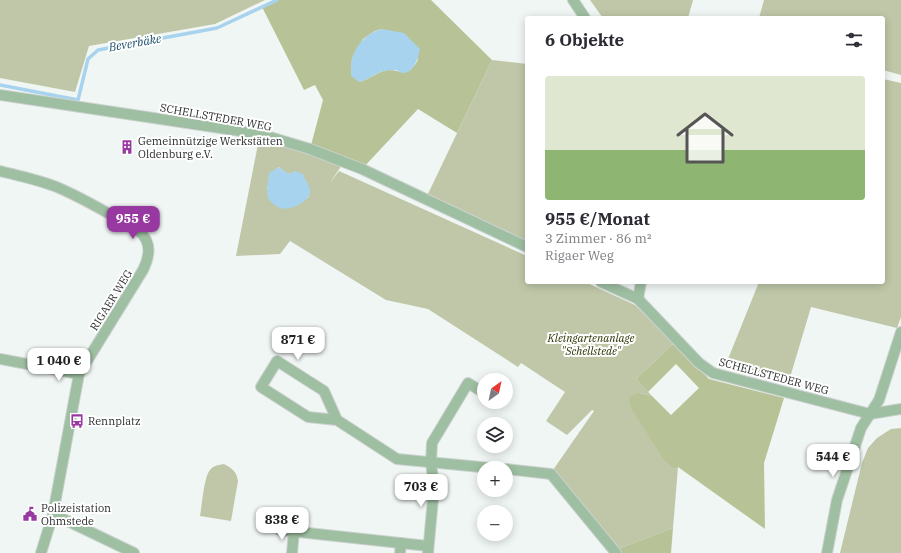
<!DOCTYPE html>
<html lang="de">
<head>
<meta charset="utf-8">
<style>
	:root { --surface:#fff; --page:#f2f2f3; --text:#2b2b33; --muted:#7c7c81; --line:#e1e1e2; --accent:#9839a1 }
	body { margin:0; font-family:"IBM Plex Serif",serif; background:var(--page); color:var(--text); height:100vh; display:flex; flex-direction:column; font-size:15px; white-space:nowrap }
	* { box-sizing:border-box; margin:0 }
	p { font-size:13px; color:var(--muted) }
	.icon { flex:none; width:22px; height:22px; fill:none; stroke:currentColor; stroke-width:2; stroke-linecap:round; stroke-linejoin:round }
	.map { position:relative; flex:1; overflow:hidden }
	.side { position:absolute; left:525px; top:16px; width:360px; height:268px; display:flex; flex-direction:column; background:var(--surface); border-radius:4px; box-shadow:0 2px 10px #0003 }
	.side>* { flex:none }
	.needle { width:26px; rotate:33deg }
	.tools { position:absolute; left:477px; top:373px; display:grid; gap:8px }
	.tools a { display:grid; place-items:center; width:36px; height:36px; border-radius:50%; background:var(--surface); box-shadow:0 2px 10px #0003; font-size:20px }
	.price { position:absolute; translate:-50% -34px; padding:0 9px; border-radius:8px; background:#fff; color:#222; font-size:13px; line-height:26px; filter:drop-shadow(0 1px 2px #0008) }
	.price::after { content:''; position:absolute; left:50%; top:24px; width:12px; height:9px; margin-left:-6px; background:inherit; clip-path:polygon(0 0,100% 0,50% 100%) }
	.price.on { background:var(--accent); color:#fff }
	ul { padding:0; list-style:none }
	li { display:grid; align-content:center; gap:8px; height:212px; padding:0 20px }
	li+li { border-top:1px solid var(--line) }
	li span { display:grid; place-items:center; height:124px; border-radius:4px; color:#555 }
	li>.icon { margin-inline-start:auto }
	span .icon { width:72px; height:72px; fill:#fffc; stroke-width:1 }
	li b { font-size:17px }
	h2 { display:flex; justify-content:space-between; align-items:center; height:48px; padding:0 20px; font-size:17px }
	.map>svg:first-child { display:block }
</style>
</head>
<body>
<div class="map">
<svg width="901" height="553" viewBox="0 0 901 553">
	<rect width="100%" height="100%" fill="#f0f6f4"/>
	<!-- green -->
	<g fill="#bfc7a8" fill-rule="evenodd">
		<polygon points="0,0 265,0 215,24 89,46 75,92 0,78"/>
		<polygon points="590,0 693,0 688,18 603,18"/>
		<polygon points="764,0 901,0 901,75 883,70 883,18 759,18"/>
		<polygon points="492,60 527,64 527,245 426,198"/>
		<polygon points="883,79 901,83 901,317 897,328 811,307 789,381 726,364 759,282 883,282"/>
		<path d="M260,134L344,162L329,184L339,171L527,256V282H585L635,305L674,343L636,379L652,396L639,393L678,467L673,528L618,549L553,470L594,411L592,410L567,435L546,421L565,392L521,363L518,367L428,309L386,300L290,241L280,254L236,256ZM279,167C286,175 294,175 303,175C305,185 313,186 308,198L267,191C268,182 272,172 279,167Z"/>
		<polygon points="901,428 901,553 840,553 862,463 868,448 877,438 891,429"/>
		<path d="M224,464C233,469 236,471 238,481L231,521L200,516C202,506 204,476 210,470C214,465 219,465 224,464Z"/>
	</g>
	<!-- forest -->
	<g fill="#b8c297" fill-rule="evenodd">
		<path d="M277,0H431L492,60L457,133L418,109L362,169L310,149L323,100L315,85L304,90L262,7ZM382,29L418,59C417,62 415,65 413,67C405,78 395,67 383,71C376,74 368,79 360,82L351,75L352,59L363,39L375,31Z"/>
		<polygon points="674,343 709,379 784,398 764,463 765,529 678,467 673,468 664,460 631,408 629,398 633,395 639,393 652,396 671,415 699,388 676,364 648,392 636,379"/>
		<polygon points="673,528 671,553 621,553 618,549"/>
	</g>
	<!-- water -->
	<g fill="#a8d3ef">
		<path d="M382,29L404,33L420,49C418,58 414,74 402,73C400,72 398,71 396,70C392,70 387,70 383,71C375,74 368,79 360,82L355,79L351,75C351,70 351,64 352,59C356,44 367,33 382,29Z"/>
		<path d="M280,167L282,170L290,174L294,171L303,174C304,179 310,185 310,191C310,202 290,211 280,208C275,206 272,202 268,199L267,191L269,173Z"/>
	</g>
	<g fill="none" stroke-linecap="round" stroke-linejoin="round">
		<!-- stream -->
		<polyline stroke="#a8d3ef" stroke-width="3.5" points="0,85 78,100 88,59 98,50 217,28 277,0"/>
		<defs>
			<g id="minor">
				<polyline points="573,0 585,18"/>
				<polyline points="0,95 260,134 310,149 362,169 527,247"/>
				<path d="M0,171C20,176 40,180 59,188C87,200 113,216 139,231C152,242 150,256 143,270L79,374L53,514L41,553"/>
				<polyline points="601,282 638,299 699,363 713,373 870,414 901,409"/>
				<polyline points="638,299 641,282"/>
				<polyline points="0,359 79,374"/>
				<polyline points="337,420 308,417 261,387 277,361 324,391 337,420 397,459 491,468"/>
				<polyline points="506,469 551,474 616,553"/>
				<polyline points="53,514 134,553"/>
				<polyline points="280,530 428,546"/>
				<polyline points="292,553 294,531"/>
				<polyline points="400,553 401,543"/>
				<polyline points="428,553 434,488 431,462 432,443 468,383 484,393"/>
				<polyline points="827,553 837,500 861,428 879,400 901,332"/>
			</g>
		</defs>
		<!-- minor casing -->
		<use href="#minor" stroke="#ccd2d0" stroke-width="12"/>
		<!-- minor -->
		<use href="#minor" stroke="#9ebfa1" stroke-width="10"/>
	</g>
	<!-- icons -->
	<defs>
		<symbol id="building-bare" viewBox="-9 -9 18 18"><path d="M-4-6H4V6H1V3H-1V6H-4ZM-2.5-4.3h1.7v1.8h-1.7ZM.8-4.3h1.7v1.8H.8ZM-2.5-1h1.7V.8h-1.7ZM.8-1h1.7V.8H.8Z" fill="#9839a1" stroke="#fff" stroke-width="2.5" paint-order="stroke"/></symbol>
		<symbol id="bus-bare" viewBox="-9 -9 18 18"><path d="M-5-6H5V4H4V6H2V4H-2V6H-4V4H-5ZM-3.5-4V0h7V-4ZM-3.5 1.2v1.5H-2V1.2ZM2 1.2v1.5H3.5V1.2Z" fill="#9839a1" stroke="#fff" stroke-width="2.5" paint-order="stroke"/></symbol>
		<symbol id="civic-bare" viewBox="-9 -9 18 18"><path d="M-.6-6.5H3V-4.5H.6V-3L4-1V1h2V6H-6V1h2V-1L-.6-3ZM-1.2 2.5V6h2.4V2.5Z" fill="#9839a1" stroke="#fff" stroke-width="2.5" paint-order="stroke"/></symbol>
	</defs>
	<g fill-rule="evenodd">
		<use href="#building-bare" x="117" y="137" width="20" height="20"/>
		<use href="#bus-bare" x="67" y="411" width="20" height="20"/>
		<use href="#civic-bare" x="20" y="504" width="20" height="20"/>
	</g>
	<g text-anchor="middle" stroke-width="4" stroke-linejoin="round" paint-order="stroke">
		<!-- street labels -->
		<g font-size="11" fill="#2a2d2c" stroke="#fff">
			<text transform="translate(216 117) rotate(10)" y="4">SCHELLSTEDER WEG</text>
			<text transform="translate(111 300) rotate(-58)" y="4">RIGAER WEG</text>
			<text transform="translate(774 376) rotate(15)" y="4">SCHELLSTEDER WEG</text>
		</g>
		<!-- poi labels -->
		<g font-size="11" fill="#2a2d2c" stroke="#fff" text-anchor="start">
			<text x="138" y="145">Gemeinnützige Werkstätten<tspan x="138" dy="13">Oldenburg e.V.</tspan></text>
			<text x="88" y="425">Rennplatz</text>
			<text x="41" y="512">Polizeistation<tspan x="41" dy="13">Ohmstede</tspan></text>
		</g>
		<!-- park labels -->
		<g font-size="11" font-style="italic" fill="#2b3300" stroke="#fff">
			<text x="591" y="342">Kleingartenanlage<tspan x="591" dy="13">"Schellstede"</tspan></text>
		</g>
		<!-- water labels -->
		<g font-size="12" font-style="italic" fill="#174c68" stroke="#fff">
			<text transform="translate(135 43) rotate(-10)" y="4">Beverbäke</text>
		</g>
	</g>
</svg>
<div class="tools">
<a><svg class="needle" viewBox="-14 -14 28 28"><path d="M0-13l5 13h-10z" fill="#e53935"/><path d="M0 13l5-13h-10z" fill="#7c7c81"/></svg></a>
<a><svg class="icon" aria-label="layers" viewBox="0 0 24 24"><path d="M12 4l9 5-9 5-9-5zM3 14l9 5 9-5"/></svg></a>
<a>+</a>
<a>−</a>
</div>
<b class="price on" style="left:133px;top:240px">955 €</b>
<b class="price" style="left:298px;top:361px">871 €</b>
<b class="price" style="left:59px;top:382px">1 040 €</b>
<b class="price" style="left:833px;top:478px">544 €</b>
<b class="price" style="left:421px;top:508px">703 €</b>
<b class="price" style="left:282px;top:541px">838 €</b>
<section class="side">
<h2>6 Objekte<svg class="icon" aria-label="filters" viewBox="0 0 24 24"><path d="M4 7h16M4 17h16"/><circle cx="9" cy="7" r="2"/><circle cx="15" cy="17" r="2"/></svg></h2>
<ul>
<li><span style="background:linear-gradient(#dfe7d0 60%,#8fb573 0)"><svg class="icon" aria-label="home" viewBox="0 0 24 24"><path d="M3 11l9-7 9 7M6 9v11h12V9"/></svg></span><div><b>955 €/Monat</b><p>3 Zimmer · 86 m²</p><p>Rigaer Weg</p></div></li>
</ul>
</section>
</div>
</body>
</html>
